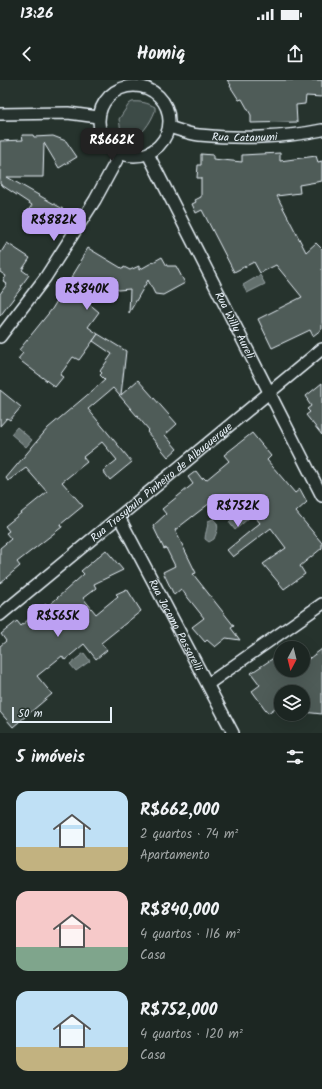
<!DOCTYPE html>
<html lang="pt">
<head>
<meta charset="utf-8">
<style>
	:root { --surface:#1c2622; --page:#252e2a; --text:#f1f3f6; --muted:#a0a5a5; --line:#3a4340; --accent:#bca0f2 }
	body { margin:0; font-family:Kalam,sans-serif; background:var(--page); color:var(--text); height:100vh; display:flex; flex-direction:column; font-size:15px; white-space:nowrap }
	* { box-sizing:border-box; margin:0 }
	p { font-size:13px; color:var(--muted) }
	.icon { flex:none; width:22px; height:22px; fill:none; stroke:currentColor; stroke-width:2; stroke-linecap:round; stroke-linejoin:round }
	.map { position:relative; height:653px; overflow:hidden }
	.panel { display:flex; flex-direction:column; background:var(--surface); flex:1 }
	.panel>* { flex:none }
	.needle { width:26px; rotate:187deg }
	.buttons { position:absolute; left:274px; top:561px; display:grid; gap:8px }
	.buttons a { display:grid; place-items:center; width:36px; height:36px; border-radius:50%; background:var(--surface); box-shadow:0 4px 16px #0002,0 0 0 1px var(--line); font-size:20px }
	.scale { position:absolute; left:12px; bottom:10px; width:100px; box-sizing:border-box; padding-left:4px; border:2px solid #e8f1f8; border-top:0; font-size:11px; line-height:14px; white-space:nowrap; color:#e8f1f8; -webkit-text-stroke:3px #26332d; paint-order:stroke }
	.price { position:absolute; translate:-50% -34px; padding:0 9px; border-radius:8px; background:var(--accent); color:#111; font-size:13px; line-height:26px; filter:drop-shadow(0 1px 2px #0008) }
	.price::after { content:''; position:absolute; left:50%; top:24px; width:12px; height:9px; margin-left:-6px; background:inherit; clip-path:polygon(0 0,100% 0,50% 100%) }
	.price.selected { background:#222; color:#fff }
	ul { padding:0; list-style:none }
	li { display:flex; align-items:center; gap:12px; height:100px; padding:0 16px }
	li span { display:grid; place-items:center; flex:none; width:112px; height:80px; border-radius:12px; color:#555 }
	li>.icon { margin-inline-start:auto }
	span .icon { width:48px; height:48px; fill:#fffc; stroke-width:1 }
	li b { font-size:17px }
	h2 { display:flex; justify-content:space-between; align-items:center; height:48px; padding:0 16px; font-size:17px }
	.status { display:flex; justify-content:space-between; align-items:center; height:28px; padding:0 20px; background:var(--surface); direction:ltr }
	.status svg { height:11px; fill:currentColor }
	header { display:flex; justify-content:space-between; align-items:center; height:52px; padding:0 16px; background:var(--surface); font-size:18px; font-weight:800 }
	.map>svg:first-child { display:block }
</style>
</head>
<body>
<div class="status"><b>13:26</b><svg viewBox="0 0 49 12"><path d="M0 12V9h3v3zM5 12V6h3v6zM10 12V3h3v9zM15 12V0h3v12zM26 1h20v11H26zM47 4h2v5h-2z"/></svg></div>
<header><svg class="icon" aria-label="back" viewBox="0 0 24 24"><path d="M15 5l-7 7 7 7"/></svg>Homiq<svg class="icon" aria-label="share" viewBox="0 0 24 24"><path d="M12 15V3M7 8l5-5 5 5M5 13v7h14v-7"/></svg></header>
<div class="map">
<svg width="322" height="653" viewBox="0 0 322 653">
	<rect width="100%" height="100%" fill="#26332d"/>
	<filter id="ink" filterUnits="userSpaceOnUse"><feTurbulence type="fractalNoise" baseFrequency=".025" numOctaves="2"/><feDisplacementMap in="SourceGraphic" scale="8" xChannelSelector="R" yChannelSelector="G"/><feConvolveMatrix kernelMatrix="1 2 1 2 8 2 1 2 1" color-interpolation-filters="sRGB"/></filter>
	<g filter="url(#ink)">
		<!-- green -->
		<path fill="#3e4b47" stroke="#939ea0" d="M132,22C140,21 148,23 155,27V31C151,42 141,58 128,60C121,56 120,46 119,39L129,24Z"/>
		<!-- water -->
		<g fill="#636f6d" stroke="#98a3a5">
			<polygon points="260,195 265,204 247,213 243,205"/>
			<polygon points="17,347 32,360 26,367 11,354"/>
			<polygon points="244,430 250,437 235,450 229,442"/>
			<path d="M213,439C221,445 217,451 214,459L209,462L205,459C205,453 208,448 208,441Z"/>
			<polygon points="84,573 90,581 76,591 70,584"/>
		</g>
		<!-- building -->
		<g fill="#505c59" stroke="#e8f1f8">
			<polygon points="227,0 322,0 322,17 306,16 305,24 296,25 297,42 251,43 251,35 242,19 239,20 230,6 231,5"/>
			<polygon points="22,55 33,55 34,57 53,56 66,61 77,77 59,88 44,63 43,97 7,97 63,129 65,131 60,139 65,142 58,151 52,147 49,152 25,135 32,125 0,104 0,61 23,60"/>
			<polygon points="280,73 280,81 316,76 318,82 322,81 322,101 299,105 300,113 277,116 306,172 316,163 322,169 322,249 313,256 310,250 272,268 258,239 302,217 276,185 260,193 254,182 234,192 202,130 196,133 192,124 196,122 195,120 201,117 201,98 197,98 198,85 201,85 201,74 213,75 213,79 242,82 242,75"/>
			<polygon points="7,163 30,178 22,190 29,195 21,206 22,207 0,236 0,214 7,204 3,201 6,196 0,192 0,174"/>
			<polygon points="88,168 123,189 124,187 130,190 139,186 139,190 162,177 167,186 176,186 185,203 163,215 155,214 148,200 129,233 130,209 118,210 114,206 112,207 102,200 87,222 99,232 88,247 98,254 79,280 73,277 60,295 63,297 55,307 18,279 23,273 19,270 52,229 81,182 80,181"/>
			<polygon points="98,254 126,271 121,315 138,300 177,344 165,355 177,369 168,377 147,352 149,350 113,308 88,329 132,382 110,400 103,391 117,380 102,362 83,377 87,382 62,402 83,426 61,444 62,447 17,482 20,486 0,503 0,468 11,459 6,453 9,451 5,446 47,412 26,388 8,401 6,398 48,348 105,300 100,295 102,293 100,291 112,274 93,261"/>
			<polygon points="322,303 322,355 306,335 310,332 307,329 311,326 307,320 308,319 306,316"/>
			<polygon points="0,310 21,327 10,340 7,338 0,346"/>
			<polygon points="252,353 271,376 267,380 295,413 300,409 307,422 296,432 322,463 322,468 300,486 305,494 284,509 263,484 286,468 271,448 233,477 227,470 260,443 238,416 218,433 210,423 175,450 196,493 193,494 234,546 231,548 240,560 226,558 215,567 207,560 205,562 192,547 204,538 181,509 174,515 163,492 175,486 166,468 164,469 153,446 166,434 162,429 193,404 188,397 196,391 202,399 203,397 206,400 229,381 224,375"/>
			<polygon points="106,470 123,490 94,504 96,508 83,518 96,534 118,516 116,514 127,509 141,531 101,563 107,570 96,579 84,564 65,580 62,576 37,596 52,614 13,647 0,632 0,566 6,561 1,554 17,541 21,546 46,524 48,526 84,494 81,491"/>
			<polygon points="322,569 322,634 303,632 303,612 281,612 281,624 268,633 252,611 260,605 251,593 275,577 281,584 281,590 303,590 303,583"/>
		</g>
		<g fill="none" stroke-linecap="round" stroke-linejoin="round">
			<defs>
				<g id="street">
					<circle cx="134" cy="41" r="35"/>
					<polyline points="0,34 68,33 98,37"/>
					<path id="s1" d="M169,47C179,50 189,54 199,55C238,59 284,58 322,50"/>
					<path id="s2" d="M148,74L322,416"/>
					<polyline points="0,257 45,198 95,120 120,74"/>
					<path id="s3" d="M119,437L233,653"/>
					<path id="s4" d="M0,535L322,269"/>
					<polyline points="208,604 322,524"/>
				</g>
			</defs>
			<!-- street casing -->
			<use href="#street" stroke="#e8f1f8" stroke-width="14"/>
			<!-- street -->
			<use href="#street" stroke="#26332d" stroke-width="11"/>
		</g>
	</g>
	<g text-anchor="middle" stroke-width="4" stroke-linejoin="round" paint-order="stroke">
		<!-- street labels -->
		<g font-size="11" fill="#e8f1f8" stroke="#26332d">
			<text dy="4" stroke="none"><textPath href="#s1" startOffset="77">Rua Catanumi</textPath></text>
			<text dy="4" stroke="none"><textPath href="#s2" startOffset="192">Rua Willy Aureli</textPath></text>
			<text dy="4" stroke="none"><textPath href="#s4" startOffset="209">Rua Trasybulo Pinheiro de Albuquerque</textPath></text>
			<text dy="4" stroke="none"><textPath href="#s3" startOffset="122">Rua Jacomo Passarelli</textPath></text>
		</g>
	</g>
</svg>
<div class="buttons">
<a><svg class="needle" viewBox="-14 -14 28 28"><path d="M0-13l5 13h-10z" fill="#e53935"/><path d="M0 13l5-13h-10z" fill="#a0a5a5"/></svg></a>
<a><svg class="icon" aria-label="layers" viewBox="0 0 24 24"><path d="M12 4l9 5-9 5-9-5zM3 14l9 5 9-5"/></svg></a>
</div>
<div class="scale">50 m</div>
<b class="price selected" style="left:112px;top:82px">R$662K</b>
<b class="price" style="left:54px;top:162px">R$882K</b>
<b class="price" style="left:87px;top:231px">R$840K</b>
<b class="price" style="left:238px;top:448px">R$752K</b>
<b class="price" style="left:58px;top:558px">R$565K</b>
</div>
<section class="panel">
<h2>5 imóveis<svg class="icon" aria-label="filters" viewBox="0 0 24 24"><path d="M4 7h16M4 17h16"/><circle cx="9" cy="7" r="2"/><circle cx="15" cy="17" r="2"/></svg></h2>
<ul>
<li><span style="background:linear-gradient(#bfe0f5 70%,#c2b280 0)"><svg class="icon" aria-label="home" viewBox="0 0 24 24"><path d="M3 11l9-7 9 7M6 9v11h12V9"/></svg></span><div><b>R$662,000</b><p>2 quartos · 74 m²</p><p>Apartamento</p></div></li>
<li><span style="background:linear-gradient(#f6c9c9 70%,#7fa58c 0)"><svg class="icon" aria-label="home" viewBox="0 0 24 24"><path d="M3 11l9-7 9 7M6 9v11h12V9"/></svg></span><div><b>R$840,000</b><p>4 quartos · 116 m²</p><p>Casa</p></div></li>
<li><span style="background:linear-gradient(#bfe0f5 70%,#c2b280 0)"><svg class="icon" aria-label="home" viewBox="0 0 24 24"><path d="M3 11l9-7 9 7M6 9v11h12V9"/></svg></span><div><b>R$752,000</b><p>4 quartos · 120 m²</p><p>Casa</p></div></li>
</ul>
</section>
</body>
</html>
